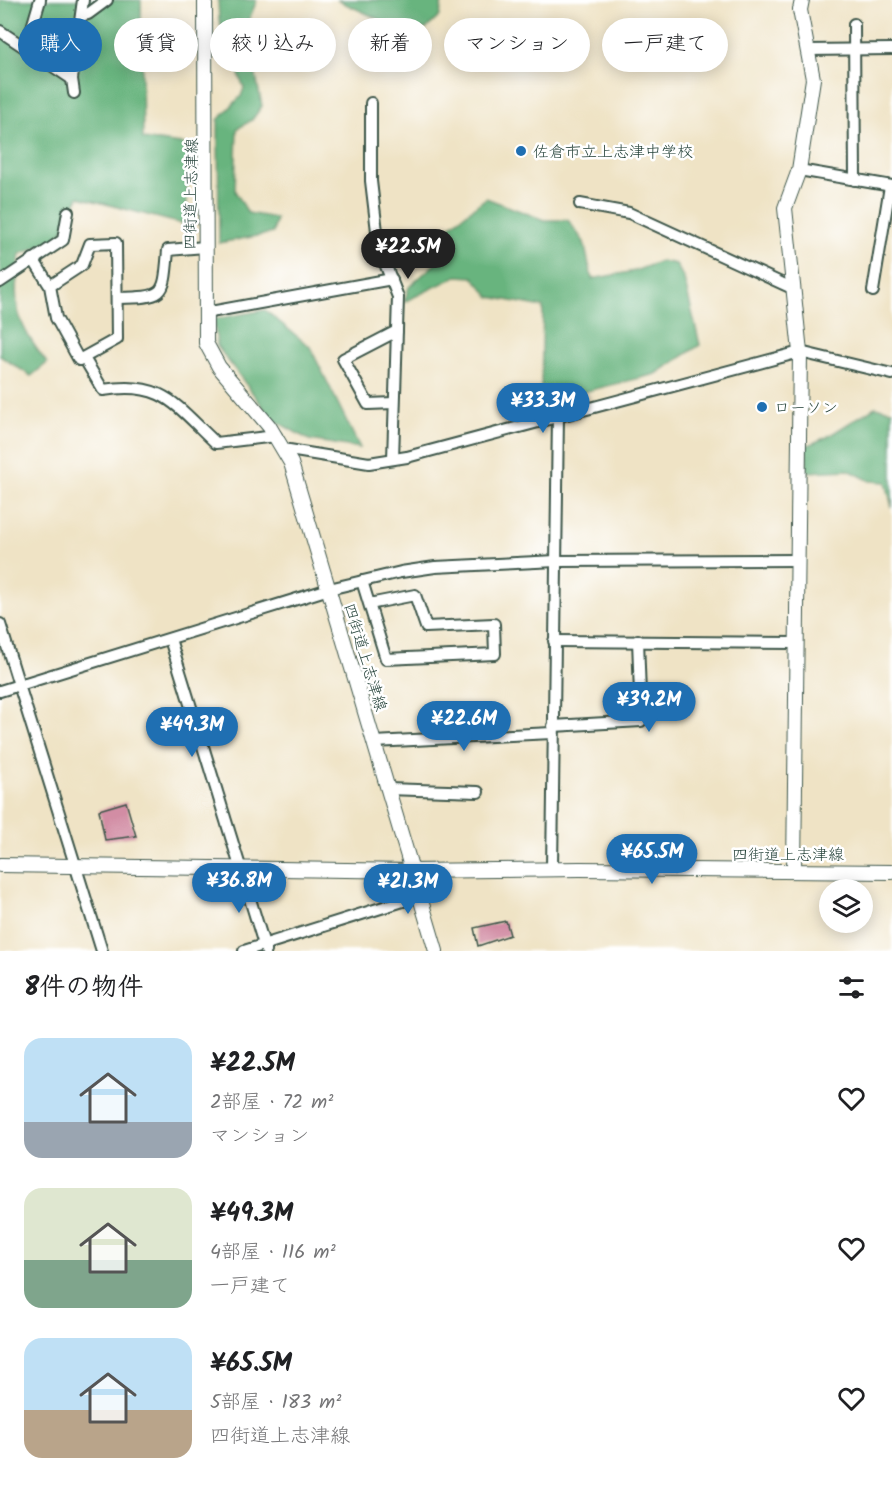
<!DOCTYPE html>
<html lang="ja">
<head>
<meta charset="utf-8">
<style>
	:root { --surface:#fff; --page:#f2f2f2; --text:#202124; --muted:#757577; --accent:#1f6fb2 }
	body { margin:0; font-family:Kalam,"Klee One",sans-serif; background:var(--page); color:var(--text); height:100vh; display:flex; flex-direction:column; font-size:22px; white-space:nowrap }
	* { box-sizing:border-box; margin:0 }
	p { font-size:20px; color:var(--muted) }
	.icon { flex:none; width:33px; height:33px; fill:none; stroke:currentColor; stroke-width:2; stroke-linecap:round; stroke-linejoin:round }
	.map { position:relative; height:951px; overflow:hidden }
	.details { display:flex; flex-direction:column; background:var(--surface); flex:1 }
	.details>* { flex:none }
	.top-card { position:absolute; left:18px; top:18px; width:856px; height:54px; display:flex; gap:12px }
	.fabs { position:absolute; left:819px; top:879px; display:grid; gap:12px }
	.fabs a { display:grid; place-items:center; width:54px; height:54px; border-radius:50%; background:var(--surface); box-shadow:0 3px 15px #0003; font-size:30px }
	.price { position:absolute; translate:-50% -51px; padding:0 14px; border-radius:21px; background:var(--accent); color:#fff; font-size:20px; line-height:39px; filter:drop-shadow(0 2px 3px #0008) }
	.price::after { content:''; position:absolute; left:50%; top:36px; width:18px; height:14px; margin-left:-9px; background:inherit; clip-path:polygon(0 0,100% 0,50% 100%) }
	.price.on { background:#222; color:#fff }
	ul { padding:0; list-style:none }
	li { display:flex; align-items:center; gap:18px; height:150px; padding:0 24px }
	li span { display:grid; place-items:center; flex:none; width:168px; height:120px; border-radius:18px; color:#555 }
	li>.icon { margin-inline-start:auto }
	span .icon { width:72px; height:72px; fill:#fffc; stroke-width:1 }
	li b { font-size:26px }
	h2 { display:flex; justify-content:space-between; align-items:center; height:72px; padding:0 24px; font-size:26px }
	.chip { padding:0 21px; border-radius:27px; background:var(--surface); box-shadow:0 3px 15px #0003; font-size:21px; line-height:54px }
	.chip.on { background:var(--accent); color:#fff }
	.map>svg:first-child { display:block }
</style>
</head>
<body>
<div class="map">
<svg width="892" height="951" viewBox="0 0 892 951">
	<rect width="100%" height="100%" fill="#fff"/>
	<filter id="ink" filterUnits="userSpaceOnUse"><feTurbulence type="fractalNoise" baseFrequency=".0167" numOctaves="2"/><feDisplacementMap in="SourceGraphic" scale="12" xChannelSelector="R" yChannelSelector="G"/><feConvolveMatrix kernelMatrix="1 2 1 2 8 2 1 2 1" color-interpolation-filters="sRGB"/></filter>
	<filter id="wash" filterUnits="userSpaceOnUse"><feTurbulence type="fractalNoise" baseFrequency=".008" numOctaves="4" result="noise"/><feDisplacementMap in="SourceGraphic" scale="24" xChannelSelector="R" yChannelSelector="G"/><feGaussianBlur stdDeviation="1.35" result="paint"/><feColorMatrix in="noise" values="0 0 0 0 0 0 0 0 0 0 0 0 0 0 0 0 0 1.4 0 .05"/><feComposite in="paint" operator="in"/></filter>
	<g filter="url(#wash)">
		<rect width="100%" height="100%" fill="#efe3c5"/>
		<!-- forest -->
		<g fill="#68b47e" stroke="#447859" stroke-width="1.5">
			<path d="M0,0H141L143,139L189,145L186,225L79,197L58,240L20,254C12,307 15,320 47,363L31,376L0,356Z"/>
			<polygon points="218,0 257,0 246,27 262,106 252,120 237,129 235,191 248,213 276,218 273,233 219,243 218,120 241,96 244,88 219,20"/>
			<polygon points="337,0 442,0 440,16 426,29 398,28"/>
			<polygon points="486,198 544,220 568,220 584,242 592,279 635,271 661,261 676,264 684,279 700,345 656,374 551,400 541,388 543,307 490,297 473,277 457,276 404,302 409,287 437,262 441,233"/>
			<polygon points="265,310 310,347 360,448 309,440 272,419 217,346 214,319"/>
			<polygon points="875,407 892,410 892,507 886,482 870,481 849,470 807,472 806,446 827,437"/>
		</g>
		<g id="blocks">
			<!-- building -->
			<g fill="#d28da4">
				<polygon points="126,802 136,836 105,840 99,810"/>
				<polygon points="506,921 510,935 478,946 474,928"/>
			</g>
		</g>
	</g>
	<g filter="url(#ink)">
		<use href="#blocks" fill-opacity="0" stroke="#3e564a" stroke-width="1.5"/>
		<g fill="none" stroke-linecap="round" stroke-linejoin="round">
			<defs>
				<g id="street">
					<polyline points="82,15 88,14 107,0"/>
					<polyline points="854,24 855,180"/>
					<polyline points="0,31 72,79"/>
					<polyline points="26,48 40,0"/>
					<polyline points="807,50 892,49"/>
					<polyline points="74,93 72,79 83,0"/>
					<polyline points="371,103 371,181 379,248 398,297 393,459"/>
					<polyline points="799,170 892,186"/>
					<polyline points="580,204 629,213 794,289"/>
					<polyline points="33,259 50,286 56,318 79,360 117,339 116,243 90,244 82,265 50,286"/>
					<polyline points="0,282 63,240 68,212"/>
					<polyline points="873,291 890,186"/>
					<path d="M117,298C166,297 164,297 168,250L205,247"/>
					<polyline points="205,313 392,279"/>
					<path d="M84,358L103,390C163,380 175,405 216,443L276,436"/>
					<polyline points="394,403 368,404 343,359 397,331"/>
					<polyline points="283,449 369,463 407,457 800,352 892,374"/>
					<polyline points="362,581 386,659 495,654 494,624 426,627 415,595 369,604"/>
					<polyline points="0,624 102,951"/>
					<polyline points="170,639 266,951"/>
					<polyline points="554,641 797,643"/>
					<polyline points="0,691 329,589 401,572 435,567 556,561 797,560"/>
					<polyline points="553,726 641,721 638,640"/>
					<polyline points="374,742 552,733"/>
					<polyline points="387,789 478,792"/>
					<polyline points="552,869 558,415"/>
					<polyline points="244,951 419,896"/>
				</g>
				<g id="secondary">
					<polyline points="205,0 206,343 219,367 269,426 291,463 436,951"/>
					<polyline points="0,865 411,871 580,869 892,872"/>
					<polyline points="794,871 800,352 785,208 799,170 813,79 800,10 802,0"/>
				</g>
			</defs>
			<!-- street casing -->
			<use href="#street" stroke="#3e564a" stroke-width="14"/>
			<!-- secondary casing -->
			<use href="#secondary" stroke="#3e564a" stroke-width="16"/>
			<!-- street -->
			<use href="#street" stroke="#fff" stroke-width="10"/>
			<!-- secondary -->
			<use href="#secondary" stroke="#fff" stroke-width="14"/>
		</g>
	</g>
	<!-- markers -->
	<g fill="#1f6fb2" stroke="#fff" stroke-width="2">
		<circle cx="521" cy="151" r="6"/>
		<circle cx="762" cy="407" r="6"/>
	</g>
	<g text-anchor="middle" stroke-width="5" stroke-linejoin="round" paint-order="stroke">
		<!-- poi labels -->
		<g font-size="16" fill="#1f3d34" stroke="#fff" text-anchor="start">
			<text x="533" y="157">佐倉市立上志津中学校</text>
			<text x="774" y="413">ローソン</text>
		</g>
		<!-- street labels -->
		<g font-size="16" fill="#1f3d34" stroke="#fff">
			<text transform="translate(190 194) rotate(-89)" y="6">四街道上志津線</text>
			<text transform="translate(366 657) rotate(73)" y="6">四街道上志津線</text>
			<text x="788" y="860">四街道上志津線</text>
		</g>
	</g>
</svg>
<div class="fabs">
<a><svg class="icon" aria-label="layers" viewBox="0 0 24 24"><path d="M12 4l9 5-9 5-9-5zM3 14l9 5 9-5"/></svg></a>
</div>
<b class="price on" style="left:408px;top:280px">¥22.5M</b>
<b class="price" style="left:543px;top:434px">¥33.3M</b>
<b class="price" style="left:649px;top:733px">¥39.2M</b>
<b class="price" style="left:464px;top:752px">¥22.6M</b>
<b class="price" style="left:192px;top:758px">¥49.3M</b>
<b class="price" style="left:652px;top:885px">¥65.5M</b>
<b class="price" style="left:239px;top:914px">¥36.8M</b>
<b class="price" style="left:408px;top:915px">¥21.3M</b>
<div class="top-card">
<a class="chip on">購入</a>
<a class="chip">賃貸</a>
<a class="chip">絞り込み</a>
<a class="chip">新着</a>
<a class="chip">マンション</a>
<a class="chip">一戸建て</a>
</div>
</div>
<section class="details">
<h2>8件の物件<svg class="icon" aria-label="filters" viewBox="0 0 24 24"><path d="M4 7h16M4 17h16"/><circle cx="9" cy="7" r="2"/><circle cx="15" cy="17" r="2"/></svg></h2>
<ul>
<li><span style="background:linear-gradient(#bfe0f5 70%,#9aa5b1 0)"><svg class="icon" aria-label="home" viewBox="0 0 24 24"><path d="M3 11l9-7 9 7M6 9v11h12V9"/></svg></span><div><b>¥22.5M</b><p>2部屋 · 72 m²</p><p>マンション</p></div><svg class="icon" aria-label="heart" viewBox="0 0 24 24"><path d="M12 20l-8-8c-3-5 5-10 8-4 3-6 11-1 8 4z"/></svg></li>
<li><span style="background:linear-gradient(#dfe7d0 60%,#7fa58c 0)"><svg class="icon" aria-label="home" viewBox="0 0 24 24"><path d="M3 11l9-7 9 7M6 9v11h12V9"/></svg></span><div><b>¥49.3M</b><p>4部屋 · 116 m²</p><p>一戸建て</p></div><svg class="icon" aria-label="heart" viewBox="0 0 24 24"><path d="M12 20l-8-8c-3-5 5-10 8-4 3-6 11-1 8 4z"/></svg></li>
<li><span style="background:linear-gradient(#bfe0f5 60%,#b9a48a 0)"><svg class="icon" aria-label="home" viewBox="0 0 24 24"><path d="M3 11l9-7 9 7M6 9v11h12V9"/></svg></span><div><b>¥65.5M</b><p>5部屋 · 183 m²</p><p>四街道上志津線</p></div><svg class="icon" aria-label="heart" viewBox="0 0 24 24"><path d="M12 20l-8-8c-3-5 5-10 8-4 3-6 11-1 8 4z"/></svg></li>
</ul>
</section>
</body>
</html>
